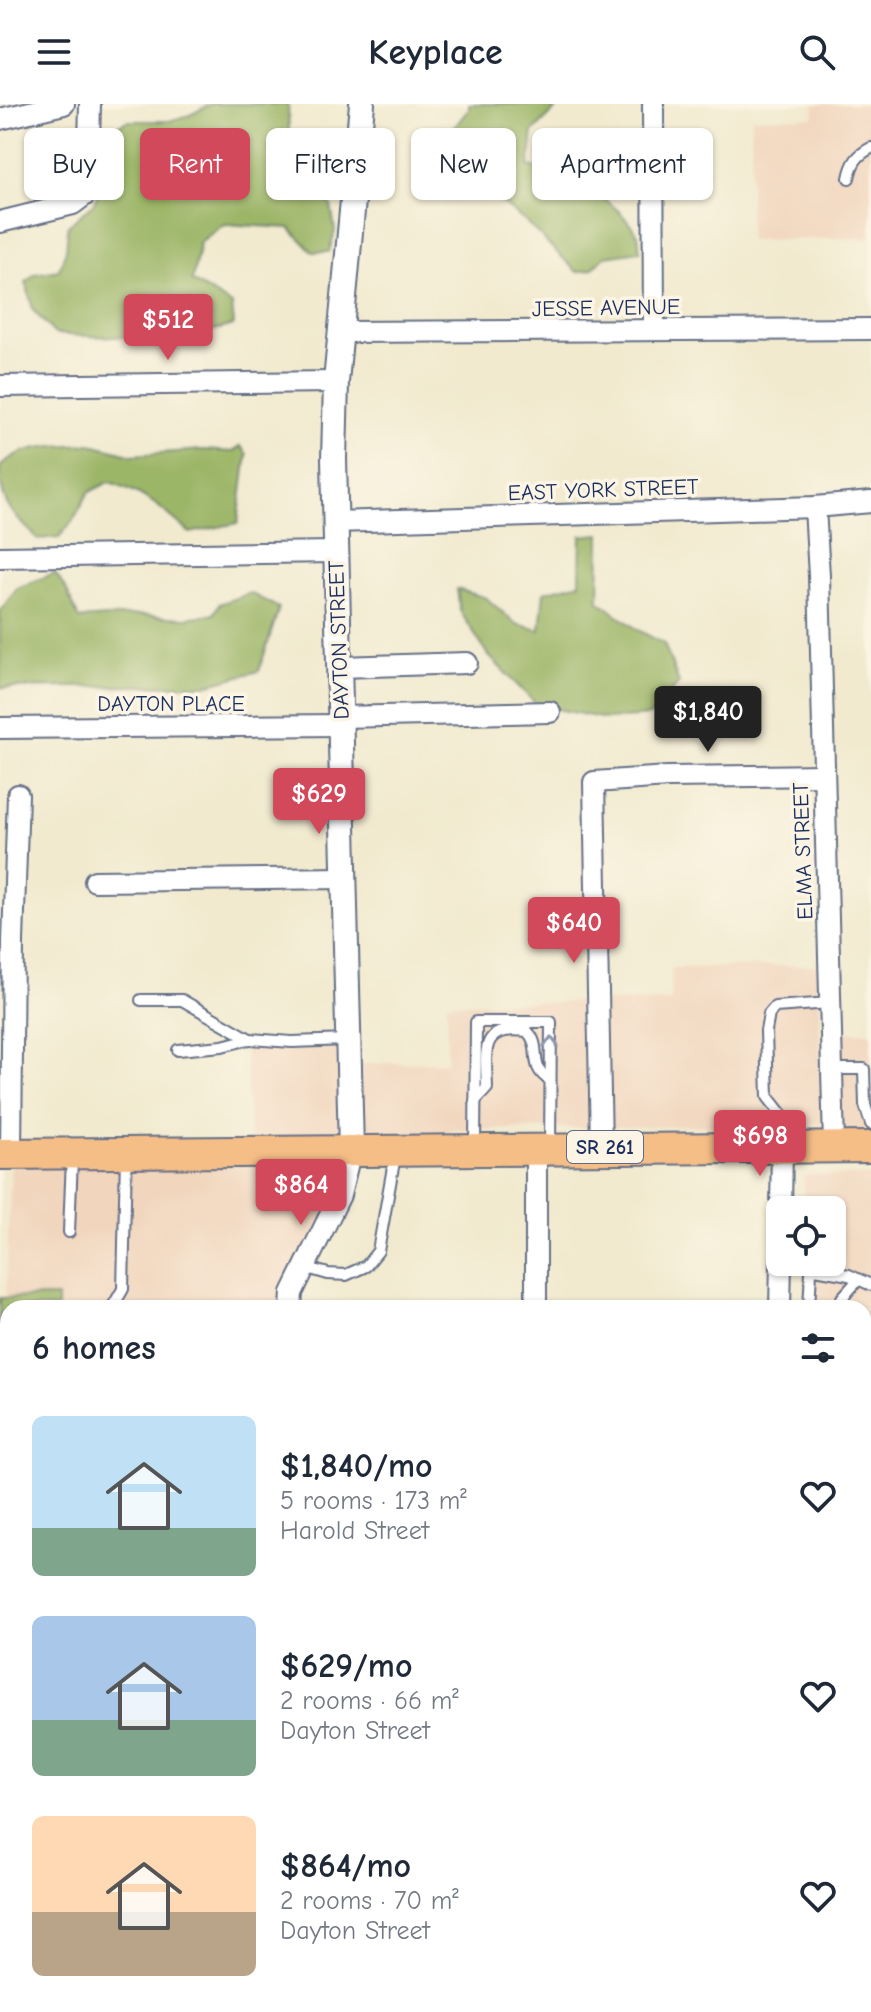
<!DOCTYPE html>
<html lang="en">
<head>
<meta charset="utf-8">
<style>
	:root { --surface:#fff; --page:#f6f6f7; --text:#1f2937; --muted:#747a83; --accent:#d1495b }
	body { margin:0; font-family:"Comic Neue",sans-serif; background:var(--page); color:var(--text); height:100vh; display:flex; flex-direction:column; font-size:30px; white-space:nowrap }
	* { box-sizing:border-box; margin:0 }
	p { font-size:26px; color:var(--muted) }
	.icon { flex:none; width:44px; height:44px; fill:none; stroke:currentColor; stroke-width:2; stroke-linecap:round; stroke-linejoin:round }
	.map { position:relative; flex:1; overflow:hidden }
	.sheet { position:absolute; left:0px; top:1196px; width:872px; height:712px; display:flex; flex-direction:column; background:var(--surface); border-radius:24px 24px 0 0; box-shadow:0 2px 6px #0004 }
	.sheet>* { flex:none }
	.guide { position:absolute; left:24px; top:24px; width:824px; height:72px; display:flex; gap:16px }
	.controls { position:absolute; left:766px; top:1092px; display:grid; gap:16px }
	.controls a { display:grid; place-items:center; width:80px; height:80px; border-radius:12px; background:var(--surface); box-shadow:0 2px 6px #0004; font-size:40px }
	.price { position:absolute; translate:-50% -68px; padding:0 18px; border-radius:8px; background:var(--accent); color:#fff; font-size:26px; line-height:52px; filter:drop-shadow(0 2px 4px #0008) }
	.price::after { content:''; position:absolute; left:50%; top:48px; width:24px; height:18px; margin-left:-12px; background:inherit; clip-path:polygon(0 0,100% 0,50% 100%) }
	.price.selected { background:#222; color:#fff }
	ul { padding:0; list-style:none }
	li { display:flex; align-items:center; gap:24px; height:200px; padding:0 32px }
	li span { display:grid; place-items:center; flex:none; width:224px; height:160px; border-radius:12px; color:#555 }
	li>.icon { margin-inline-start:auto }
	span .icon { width:96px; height:96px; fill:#fffc; stroke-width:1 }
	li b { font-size:34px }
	h2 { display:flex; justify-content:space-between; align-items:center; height:96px; padding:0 32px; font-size:34px }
	.tag { padding:0 28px; border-radius:12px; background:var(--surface); box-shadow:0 2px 6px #0004; font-size:28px; line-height:72px }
	.tag.selected { background:var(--accent); color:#fff }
	header { display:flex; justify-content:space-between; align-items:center; height:104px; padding:0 32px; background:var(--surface); font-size:36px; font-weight:600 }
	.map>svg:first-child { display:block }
</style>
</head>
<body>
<header><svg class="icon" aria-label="menu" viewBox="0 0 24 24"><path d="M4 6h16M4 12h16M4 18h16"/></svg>Keyplace<svg class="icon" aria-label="search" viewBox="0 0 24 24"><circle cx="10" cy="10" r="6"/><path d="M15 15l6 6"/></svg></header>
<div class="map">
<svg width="871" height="1908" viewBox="0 0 871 1908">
	<rect width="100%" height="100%" fill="#fcf5e5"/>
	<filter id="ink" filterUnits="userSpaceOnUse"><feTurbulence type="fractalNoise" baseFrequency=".0125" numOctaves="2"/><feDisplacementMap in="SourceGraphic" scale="16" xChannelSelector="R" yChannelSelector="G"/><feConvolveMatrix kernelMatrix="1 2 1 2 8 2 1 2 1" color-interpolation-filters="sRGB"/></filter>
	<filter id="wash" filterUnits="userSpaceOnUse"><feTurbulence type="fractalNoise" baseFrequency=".006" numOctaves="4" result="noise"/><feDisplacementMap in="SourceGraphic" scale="32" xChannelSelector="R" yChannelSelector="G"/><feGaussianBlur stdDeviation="1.8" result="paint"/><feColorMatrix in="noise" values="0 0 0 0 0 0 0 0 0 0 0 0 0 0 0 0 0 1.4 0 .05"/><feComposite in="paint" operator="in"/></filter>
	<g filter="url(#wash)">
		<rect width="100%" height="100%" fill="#f1eacf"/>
		<!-- built -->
		<g fill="#f1d5bd">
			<polygon points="814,0 871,0 871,134 749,136 752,14 813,13"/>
			<polygon points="819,861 821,1020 449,1026 448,1045 351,1046 291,1204 57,1204 56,1193 6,1194 11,1057 251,1047 245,943 348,936 349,960 447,958 447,899 671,897 672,864"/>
			<polygon points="831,928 871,928 871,1043 834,1042"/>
			<polygon points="810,1071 871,1072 871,1300 867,1302 864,1303 864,1204 804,1204 804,1158 832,1158 832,1106 804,1106 804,1073"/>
			<polygon points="8,1546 8,1900 281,1900 281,1908 0,1908 0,1582"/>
			<polygon points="864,1783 871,1783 871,1908 773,1908 773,1900 864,1900"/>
		</g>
		<!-- forest -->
		<g fill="#9cb668" stroke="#5c7263" stroke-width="2">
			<path d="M211,0H288L291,78L317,88L331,101L335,127L329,148H313L290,124L224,120L200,138L192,177L232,201L234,221C186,236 106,234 55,230L33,206L26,178L35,170L59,166L66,146L68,122L93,100L105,77L107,27L127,17H169L190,11Z"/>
			<polygon points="469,0 561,0 533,28 529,62 553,70 576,83 596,88 620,108 638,130 640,147 605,152 592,165 577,168 528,120 501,98 486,64 453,45 452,26 469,5"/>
			<path d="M91,340L133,351L202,346L233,348L240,342L247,350L238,419L190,429C164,406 143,387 109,378L89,388L72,418L59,433L38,435C12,408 0,402 0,363C21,339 61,342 91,340Z"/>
			<polygon points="600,430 599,497 638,526 664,540 679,579 650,612 606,615 537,601 488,551 460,507 457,485 486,494 516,520 540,526 544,488 580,479 581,432"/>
			<polygon points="55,469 67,487 79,515 137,511 185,514 214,510 219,500 250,489 279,504 259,567 205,581 0,584 0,507 17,484"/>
			<polygon points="57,1193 57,1204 8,1204 8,1546 0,1582 0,1194"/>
		</g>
	</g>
	<g filter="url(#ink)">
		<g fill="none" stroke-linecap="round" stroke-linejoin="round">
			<defs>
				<g id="service">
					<path d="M849,74C852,59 857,51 871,44"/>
					<polyline points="141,896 182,896 250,935 292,938 348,936"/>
					<polyline points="178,946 222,942 250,935"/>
					<polyline points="832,965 864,965 865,1001 871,1020"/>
					<path d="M475,997L487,984C486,946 479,921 527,927C544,944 526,962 550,976"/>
					<polyline points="786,1041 786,1016 768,993 766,927 769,910 775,903 830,899"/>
					<polyline points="475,1044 476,918 551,918 550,1042"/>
					<polyline points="69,1128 72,1054"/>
					<polyline points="304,1163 328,1170 346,1171 366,1162 378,1147 395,1052"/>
					<polyline points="112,1204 123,1185 126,1051"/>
					<polyline points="809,1204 811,1168 815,1165 849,1171 871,1181"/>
					<polyline points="839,1204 842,1194 858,1176"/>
					<polyline points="864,1277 871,1276"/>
					<polyline points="864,1295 871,1292"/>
					<polyline points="864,1666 871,1666"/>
					<polyline points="864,1830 871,1830"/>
					<polyline points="864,1874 871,1873"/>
					<polyline points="871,1908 871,1907"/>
				</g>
				<g id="minor">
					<polyline points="653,0 654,226"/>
					<polyline points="0,15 64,0"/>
					<polyline points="0,118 73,100 85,91 88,79 90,0"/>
					<polyline points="341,228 871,225"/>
					<polyline points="0,282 336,278"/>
					<polyline points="815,403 819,472 834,1042"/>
					<polyline points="335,418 815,403 871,398"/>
					<polyline points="0,453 335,448"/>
					<polyline points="340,563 467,559"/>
					<polyline points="342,613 550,608"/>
					<polyline points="0,624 342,621"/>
					<polyline points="95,777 345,774"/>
					<polyline points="601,1043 594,678 668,673 824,671"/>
					<polyline points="536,1044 536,1204"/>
					<polyline points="11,1050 13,837 18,691"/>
					<polyline points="781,1106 782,1042"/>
					<polyline points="291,1204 292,1189 340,1091 351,1046"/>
					<polyline points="780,1204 781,1158"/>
					<polyline points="864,1783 871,1782"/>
					<polyline points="773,1900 773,1908"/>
					<polyline points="281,1908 281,1900"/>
					<polyline points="528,1908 528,1900"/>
				</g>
				<polyline id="tertiary" points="351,1046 334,355 336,278 362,0"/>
				<polyline id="primary" points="0,1050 871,1043"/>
			</defs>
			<!-- service casing -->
			<use href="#service" stroke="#667086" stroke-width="14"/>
			<!-- minor casing -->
			<use href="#minor" stroke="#667086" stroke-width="24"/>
			<!-- tertiary casing -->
			<use href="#tertiary" stroke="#667086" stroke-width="28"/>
			<!-- primary casing -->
			<use href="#primary" stroke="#667086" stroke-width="34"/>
			<!-- service -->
			<use href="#service" stroke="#fff" stroke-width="10"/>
			<!-- minor -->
			<use href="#minor" stroke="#fff" stroke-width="20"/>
			<!-- tertiary -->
			<use href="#tertiary" stroke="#fff" stroke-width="24"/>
			<!-- primary -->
			<use href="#primary" stroke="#f6be87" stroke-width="30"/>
		</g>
		<!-- one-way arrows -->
		<defs><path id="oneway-chevron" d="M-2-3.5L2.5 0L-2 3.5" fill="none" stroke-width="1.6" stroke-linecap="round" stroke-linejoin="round" transform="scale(2)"/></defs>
		<use stroke="#8d97ae" href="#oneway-chevron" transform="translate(551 938) rotate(-90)"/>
	</g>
	<g text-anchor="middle" stroke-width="7" stroke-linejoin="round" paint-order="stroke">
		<!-- shield labels -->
		<rect fill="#fcf5e5" stroke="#5e6a86" stroke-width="2" x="567" y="1027" width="76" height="32" rx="6"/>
		<g font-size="20" font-weight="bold" fill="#1b2f5e">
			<text x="605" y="1050">SR 261</text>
		</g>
		<!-- street labels -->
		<g font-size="22" fill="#1b2f5e" stroke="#fcf5e5">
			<text transform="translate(606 203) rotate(-1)" y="8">JESSE AVENUE</text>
			<text transform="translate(603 385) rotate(-2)" y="8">EAST YORK STREET</text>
			<text transform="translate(338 536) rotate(-92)" y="8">DAYTON STREET</text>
			<text x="171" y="607">DAYTON PLACE</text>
			<text transform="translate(802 747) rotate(-92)" y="8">ELMA STREET</text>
		</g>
	</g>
</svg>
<div class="controls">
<a><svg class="icon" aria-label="locate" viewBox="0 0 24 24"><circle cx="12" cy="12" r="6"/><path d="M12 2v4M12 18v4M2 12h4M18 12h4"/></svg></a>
</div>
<b class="price" style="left:168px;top:258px">$512</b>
<b class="price selected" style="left:708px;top:650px">$1,840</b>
<b class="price" style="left:319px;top:732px">$629</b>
<b class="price" style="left:574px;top:861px">$640</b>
<b class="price" style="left:760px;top:1074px">$698</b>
<b class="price" style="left:301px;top:1123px">$864</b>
<div class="guide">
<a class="tag">Buy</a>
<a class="tag selected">Rent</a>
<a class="tag">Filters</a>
<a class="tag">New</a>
<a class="tag">Apartment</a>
</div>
<section class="sheet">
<h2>6 homes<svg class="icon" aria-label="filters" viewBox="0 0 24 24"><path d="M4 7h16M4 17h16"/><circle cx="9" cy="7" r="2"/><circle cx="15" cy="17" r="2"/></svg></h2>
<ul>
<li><span style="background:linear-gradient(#bfe0f5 70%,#7fa58c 0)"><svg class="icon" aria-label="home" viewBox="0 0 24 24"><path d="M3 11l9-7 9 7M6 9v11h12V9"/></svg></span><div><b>$1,840/mo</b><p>5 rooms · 173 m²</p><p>Harold Street</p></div><svg class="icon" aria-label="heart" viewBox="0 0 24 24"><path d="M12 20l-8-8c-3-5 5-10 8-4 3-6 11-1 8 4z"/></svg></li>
<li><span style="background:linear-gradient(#a9c7e8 65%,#7fa58c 0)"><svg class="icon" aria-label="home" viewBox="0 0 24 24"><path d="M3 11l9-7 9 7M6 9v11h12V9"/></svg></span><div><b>$629/mo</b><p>2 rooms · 66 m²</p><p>Dayton Street</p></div><svg class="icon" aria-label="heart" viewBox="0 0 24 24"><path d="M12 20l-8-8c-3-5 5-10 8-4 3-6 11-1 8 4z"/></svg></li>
<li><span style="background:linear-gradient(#ffd9b3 60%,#b9a48a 0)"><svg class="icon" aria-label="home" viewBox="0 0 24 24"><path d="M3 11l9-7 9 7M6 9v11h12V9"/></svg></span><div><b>$864/mo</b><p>2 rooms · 70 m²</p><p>Dayton Street</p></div><svg class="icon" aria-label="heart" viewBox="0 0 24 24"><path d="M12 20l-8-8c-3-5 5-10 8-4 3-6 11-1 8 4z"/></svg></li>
</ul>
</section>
</div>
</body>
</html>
